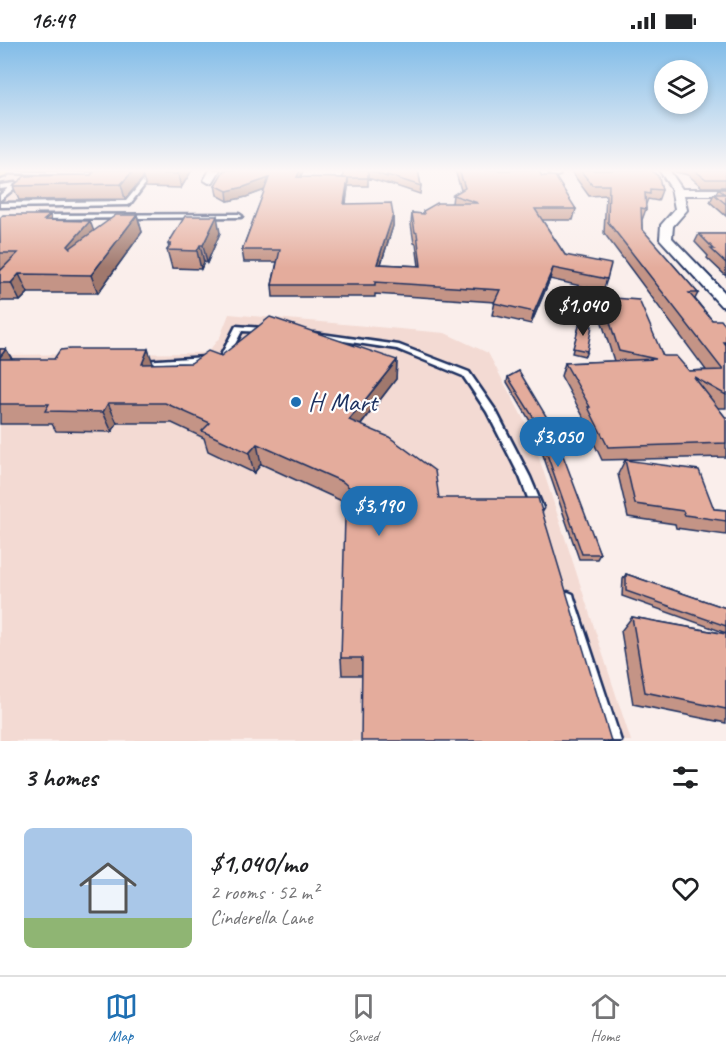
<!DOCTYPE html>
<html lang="en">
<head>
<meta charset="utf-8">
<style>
	:root { --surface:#fff; --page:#f6f6f6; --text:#202124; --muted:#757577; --line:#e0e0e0; --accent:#1f6fb2 }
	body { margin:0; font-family:Caveat,sans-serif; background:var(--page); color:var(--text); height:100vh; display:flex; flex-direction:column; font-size:22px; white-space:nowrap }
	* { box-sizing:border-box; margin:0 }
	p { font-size:20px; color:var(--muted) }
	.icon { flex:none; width:33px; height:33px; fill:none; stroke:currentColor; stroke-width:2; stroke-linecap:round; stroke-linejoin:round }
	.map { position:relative; height:699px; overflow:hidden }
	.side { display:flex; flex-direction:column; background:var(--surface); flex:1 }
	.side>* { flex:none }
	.tools { position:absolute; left:654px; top:18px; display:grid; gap:12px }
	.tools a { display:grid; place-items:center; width:54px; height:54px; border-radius:50%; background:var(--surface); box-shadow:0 3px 9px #0003; font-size:30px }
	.price { position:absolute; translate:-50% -51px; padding:0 14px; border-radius:21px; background:var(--accent); color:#fff; font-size:20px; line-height:39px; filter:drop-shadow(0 2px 3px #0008) }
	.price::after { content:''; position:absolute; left:50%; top:36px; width:18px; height:14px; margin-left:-9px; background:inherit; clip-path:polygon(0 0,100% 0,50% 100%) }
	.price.current { background:#222; color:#fff }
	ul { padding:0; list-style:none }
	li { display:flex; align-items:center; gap:18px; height:150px; padding:0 24px }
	li span { display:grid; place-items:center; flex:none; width:168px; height:120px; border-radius:9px; color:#555 }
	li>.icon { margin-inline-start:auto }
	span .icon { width:72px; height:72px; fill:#fffc; stroke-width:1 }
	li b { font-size:26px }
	h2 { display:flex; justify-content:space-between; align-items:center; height:72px; padding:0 24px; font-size:26px }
	.status { display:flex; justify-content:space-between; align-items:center; height:42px; padding:0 30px; background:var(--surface); direction:ltr }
	.status svg { height:16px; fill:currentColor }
	.tab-bar { display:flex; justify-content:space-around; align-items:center; height:84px; border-top:2px solid var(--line); background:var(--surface); font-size:16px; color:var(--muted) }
	.tab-bar a { display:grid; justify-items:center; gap:3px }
	.tab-bar .current { color:var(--accent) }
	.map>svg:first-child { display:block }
</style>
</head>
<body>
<div class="status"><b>16:49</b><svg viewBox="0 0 49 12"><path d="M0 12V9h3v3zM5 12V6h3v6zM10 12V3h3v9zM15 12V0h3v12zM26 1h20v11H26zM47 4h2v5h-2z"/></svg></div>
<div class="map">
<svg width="726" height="699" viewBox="0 0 726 699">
	<rect width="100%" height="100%" fill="#faeeeb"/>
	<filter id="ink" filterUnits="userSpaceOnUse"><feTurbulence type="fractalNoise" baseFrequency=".0167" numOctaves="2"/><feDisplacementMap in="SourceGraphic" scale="12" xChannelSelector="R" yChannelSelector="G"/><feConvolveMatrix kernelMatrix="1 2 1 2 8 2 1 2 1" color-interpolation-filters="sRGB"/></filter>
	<g filter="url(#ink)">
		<!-- built -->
		<g fill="#f3dad3">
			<polygon points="19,128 157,128 128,164 0,165 0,142"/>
			<polygon points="229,272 445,291 488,311 531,391 631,699 0,699 0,313 207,311 220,295"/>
		</g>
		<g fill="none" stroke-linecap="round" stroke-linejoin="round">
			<defs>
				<g id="service">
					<polygon points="152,128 156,128 130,162 128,163 0,165 0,161 126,159"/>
					<polygon points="0,129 101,131 103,132 101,133 1,131"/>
					<polygon points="15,141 28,144 25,146 15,146 0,158 0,153 8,146 0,147 0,143"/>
					<polygon points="239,172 242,174 241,175 38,177 35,175 38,173"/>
					<polygon points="236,284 264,286 268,288 264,290 242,289 226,319 220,319 219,317"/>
					<polygon points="314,291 399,303 469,330 496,369 530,435 543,466 541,469 537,471 533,469 520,435 487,370 463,334 397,307 317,295 313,293"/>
					<polygon points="206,315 209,316 210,318 209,320 142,325 138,322 142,319"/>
					<polygon points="568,550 573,552 574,556 621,699 605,699 562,556 563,552"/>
				</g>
				<g id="minor">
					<polygon points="210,128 220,128 213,140 209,141 204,138"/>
					<polygon points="547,128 557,128 560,133 552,135"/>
					<polygon points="659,128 669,128 682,147 726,147 726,153 684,153 687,168 673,184 672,196 726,252 726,265 721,264 660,197 661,183 675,167 671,146"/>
				</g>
				<polygon id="primary" points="0,128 12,128 5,134 0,136"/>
			</defs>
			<!-- service casing -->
			<use href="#service" stroke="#1b2f5e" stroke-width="5"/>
			<!-- minor casing -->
			<use href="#minor" stroke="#1b2f5e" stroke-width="4"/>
			<!-- primary casing -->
			<use href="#primary" stroke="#1b2f5e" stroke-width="5"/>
			<!-- service -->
			<use href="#service" fill="#fff" fill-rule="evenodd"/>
			<!-- minor -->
			<use href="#minor" fill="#fff" fill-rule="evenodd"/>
			<!-- primary -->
			<use href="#primary" fill="#fae180" fill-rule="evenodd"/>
		</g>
		<!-- wall -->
		<g fill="#c49486" stroke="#1b2f5e" stroke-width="1.5">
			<polygon points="57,128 192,128 181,146 146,145 143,136 125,157 19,158 13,144 91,133 94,129"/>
			<polygon points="343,128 418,128 421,144 420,152 387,141 387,142 368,136 368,144 348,144 346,162 393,173 393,184 381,222 419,224 416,202 414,201 411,182 412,171 423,172 423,169 452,161 453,153 461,148 455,128 538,128 542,134 576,167 573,178 542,178 565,213 607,237 603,249 550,237 531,282 492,273 495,260 375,252 375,255 273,255 272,243 277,220 244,220 242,208 265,148 246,155 228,159 217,153 215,143 343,136"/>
			<polygon points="570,128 651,128 662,148 658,159 648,157 646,162 645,162 646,167 642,178 642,187 698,251 695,257 712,278 726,284 726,366 718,366 726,376 726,415 602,418 583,378 584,376 561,334 565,321 614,319 598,268 602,255 663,314 689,329 706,328 604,191 606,153 589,154"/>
			<polygon points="673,128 726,128 726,145 702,145 688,133 676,130"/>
			<polygon points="718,147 726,147 726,174 710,160 714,152 716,152"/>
			<polygon points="137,173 142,190 98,251 28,251 20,259 0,259 0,176 52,178 94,190"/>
			<polygon points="220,191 207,221 204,220 201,227 172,226 167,208 169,206 168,202"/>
			<polygon points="699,192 726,192 726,234 707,216 708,214 695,200"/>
			<polygon points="580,281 587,309 585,314 572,311"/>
			<polygon points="0,307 6,307 12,317 153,322 191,321 221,314 397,318 396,337 361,383 362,633 342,633 341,616 357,472 344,460 261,422 254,431 208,409 204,396 172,381 117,381 112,390 56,389 52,382 0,382"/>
			<polygon points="519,329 600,512 597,517 579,517 533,384 507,340 508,335"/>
			<polygon points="625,418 714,467 726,468 726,493 676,486 675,482 628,475 618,432"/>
			<polygon points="626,532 726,566 726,591 622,554 623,537"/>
			<polygon points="632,575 726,592 726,681 633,662 621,589"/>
		</g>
		<!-- shaded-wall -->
		<g fill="#a0786d" stroke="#1b2f5e" stroke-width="1.5">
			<polygon points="134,128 150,128 142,131 143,136 125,157 121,142"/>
			<polygon points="180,128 192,128 181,146 178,132"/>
			<polygon points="300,128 303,128 298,145 297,135"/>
			<polygon points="269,136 270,146 246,155 228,159 227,149"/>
			<polygon points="348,136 348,146 344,172 344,162"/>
			<polygon points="50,173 56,189 44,178"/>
			<polygon points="137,173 142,190 98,251 91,233"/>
			<polygon points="393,173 393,184 377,234 377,222"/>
			<polygon points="217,174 220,191 207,221 203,203"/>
			<polygon points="90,179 96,195 75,222 68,204"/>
			<polygon points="200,203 204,220 201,227 197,209"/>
			<polygon points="553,226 550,237 531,282 534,270"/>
			<polygon points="19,232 28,251 20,259 11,241"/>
			<polygon points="6,307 17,326 0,320 0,315"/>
			<polygon points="148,307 155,327 142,322"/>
			<polygon points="397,318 396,337 349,398 349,378"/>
			<polygon points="108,361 117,381 112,390 103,370"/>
			<polygon points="257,402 261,422 254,431 249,411"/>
		</g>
		<!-- building -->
		<g fill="#e4ac9c" stroke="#1b2f5e" stroke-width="1.5">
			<polygon points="96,128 134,128 121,142 13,144 25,134 91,133"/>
			<polygon points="145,128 180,128 178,132 142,131"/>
			<polygon points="224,128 300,128 297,135 348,136 344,162 391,161 393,173 377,222 421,224 417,191 415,190 412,171 424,172 423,169 437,161 478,161 453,153 465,146 459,128 538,128 542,134 555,134 576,167 535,167 565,213 611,222 607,237 553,226 534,270 494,261 500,248 375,240 375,243 272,243 280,208 242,208 269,136 244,145 227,149 215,143"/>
			<polygon points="343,128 418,128 421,144 387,133 387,135 368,128 368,136 343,136"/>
			<polygon points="580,128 651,128 659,135 662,148 650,147 650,152 645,151 646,167 641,166 642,187 698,251 689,251 712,278 721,278 726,284 726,300 724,300 726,303 726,353 694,335 726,376 726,401 608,405 588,365 590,365 565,321 656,317 619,309 602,255 639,258 663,314 676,314 689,329 723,328 608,180 609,143 592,143"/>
			<polygon points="694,128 726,128 726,137 706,137"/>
			<polygon points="718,147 726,147 726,162 714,152 725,152"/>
			<polygon points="3,173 50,173 44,178 90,179 68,204 70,206 116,173 137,173 91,233 19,232 11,241 0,241 0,229 18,211 0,211 0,176"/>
			<polygon points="185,174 217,174 203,203 200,203 197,209 167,208 171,202 168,202"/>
			<polygon points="699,192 726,192 726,221 711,207 714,207"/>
			<polygon points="270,275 397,318 349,378 389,395 435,429 439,456 538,456 611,699 361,699 362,616 341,616 345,475 360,471 359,454 343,440 257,402 249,411 202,389 210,381 165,361 108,361 103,370 45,369 49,362 0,362 0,317 54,317 60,308 70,307 148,307 142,322 191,321 208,309 221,314"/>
			<polygon points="580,281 592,284 587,309 573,306"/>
			<polygon points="0,307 6,307 0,315"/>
			<polygon points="519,329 552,384 600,512 582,512 535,378 508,335"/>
			<polygon points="625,418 699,428 714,467 726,468 726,479 685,473 683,469 635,462"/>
			<polygon points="626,532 726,566 726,584 626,549"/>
			<polygon points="632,575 726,592 726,667 645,650"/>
		</g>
	</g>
	<!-- sky -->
	<linearGradient id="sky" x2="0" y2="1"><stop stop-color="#81bce8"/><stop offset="0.57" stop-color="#fdf7f6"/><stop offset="1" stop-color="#fdf7f6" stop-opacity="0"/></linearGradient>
	<rect width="726" height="226" fill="url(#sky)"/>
	<!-- markers -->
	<circle fill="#1f6fb2" stroke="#fff" stroke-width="2" cx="296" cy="360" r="6"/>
	<g text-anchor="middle" stroke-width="4.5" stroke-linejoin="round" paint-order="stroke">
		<!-- poi labels -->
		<g font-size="26" fill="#1b2f5e" stroke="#fff" text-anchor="start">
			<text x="308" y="369">H Mart</text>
		</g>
	</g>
</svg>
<div class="tools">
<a><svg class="icon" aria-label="layers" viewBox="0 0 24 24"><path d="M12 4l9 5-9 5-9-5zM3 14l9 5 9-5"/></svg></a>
</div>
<b class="price current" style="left:583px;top:295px">$1,040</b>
<b class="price" style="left:558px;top:426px">$3,050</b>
<b class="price" style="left:379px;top:495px">$3,190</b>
</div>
<section class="side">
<h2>3 homes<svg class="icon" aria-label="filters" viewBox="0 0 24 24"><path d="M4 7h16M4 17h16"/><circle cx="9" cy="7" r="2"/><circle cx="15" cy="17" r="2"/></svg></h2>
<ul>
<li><span style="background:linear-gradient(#a9c7e8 75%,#8fb573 0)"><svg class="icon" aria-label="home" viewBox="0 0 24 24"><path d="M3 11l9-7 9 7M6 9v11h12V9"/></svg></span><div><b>$1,040/mo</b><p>2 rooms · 52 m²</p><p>Cinderella Lane</p></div><svg class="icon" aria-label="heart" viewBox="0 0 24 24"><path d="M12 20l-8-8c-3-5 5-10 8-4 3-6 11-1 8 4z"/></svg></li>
</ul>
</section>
<nav class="tab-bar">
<a class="current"><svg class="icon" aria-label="map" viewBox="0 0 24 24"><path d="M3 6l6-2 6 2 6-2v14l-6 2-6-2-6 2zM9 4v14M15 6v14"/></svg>Map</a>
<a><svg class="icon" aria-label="saved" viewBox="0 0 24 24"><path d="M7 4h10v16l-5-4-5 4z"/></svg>Saved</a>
<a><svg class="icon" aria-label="home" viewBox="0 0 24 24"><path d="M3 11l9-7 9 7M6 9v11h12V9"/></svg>Home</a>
</nav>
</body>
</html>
